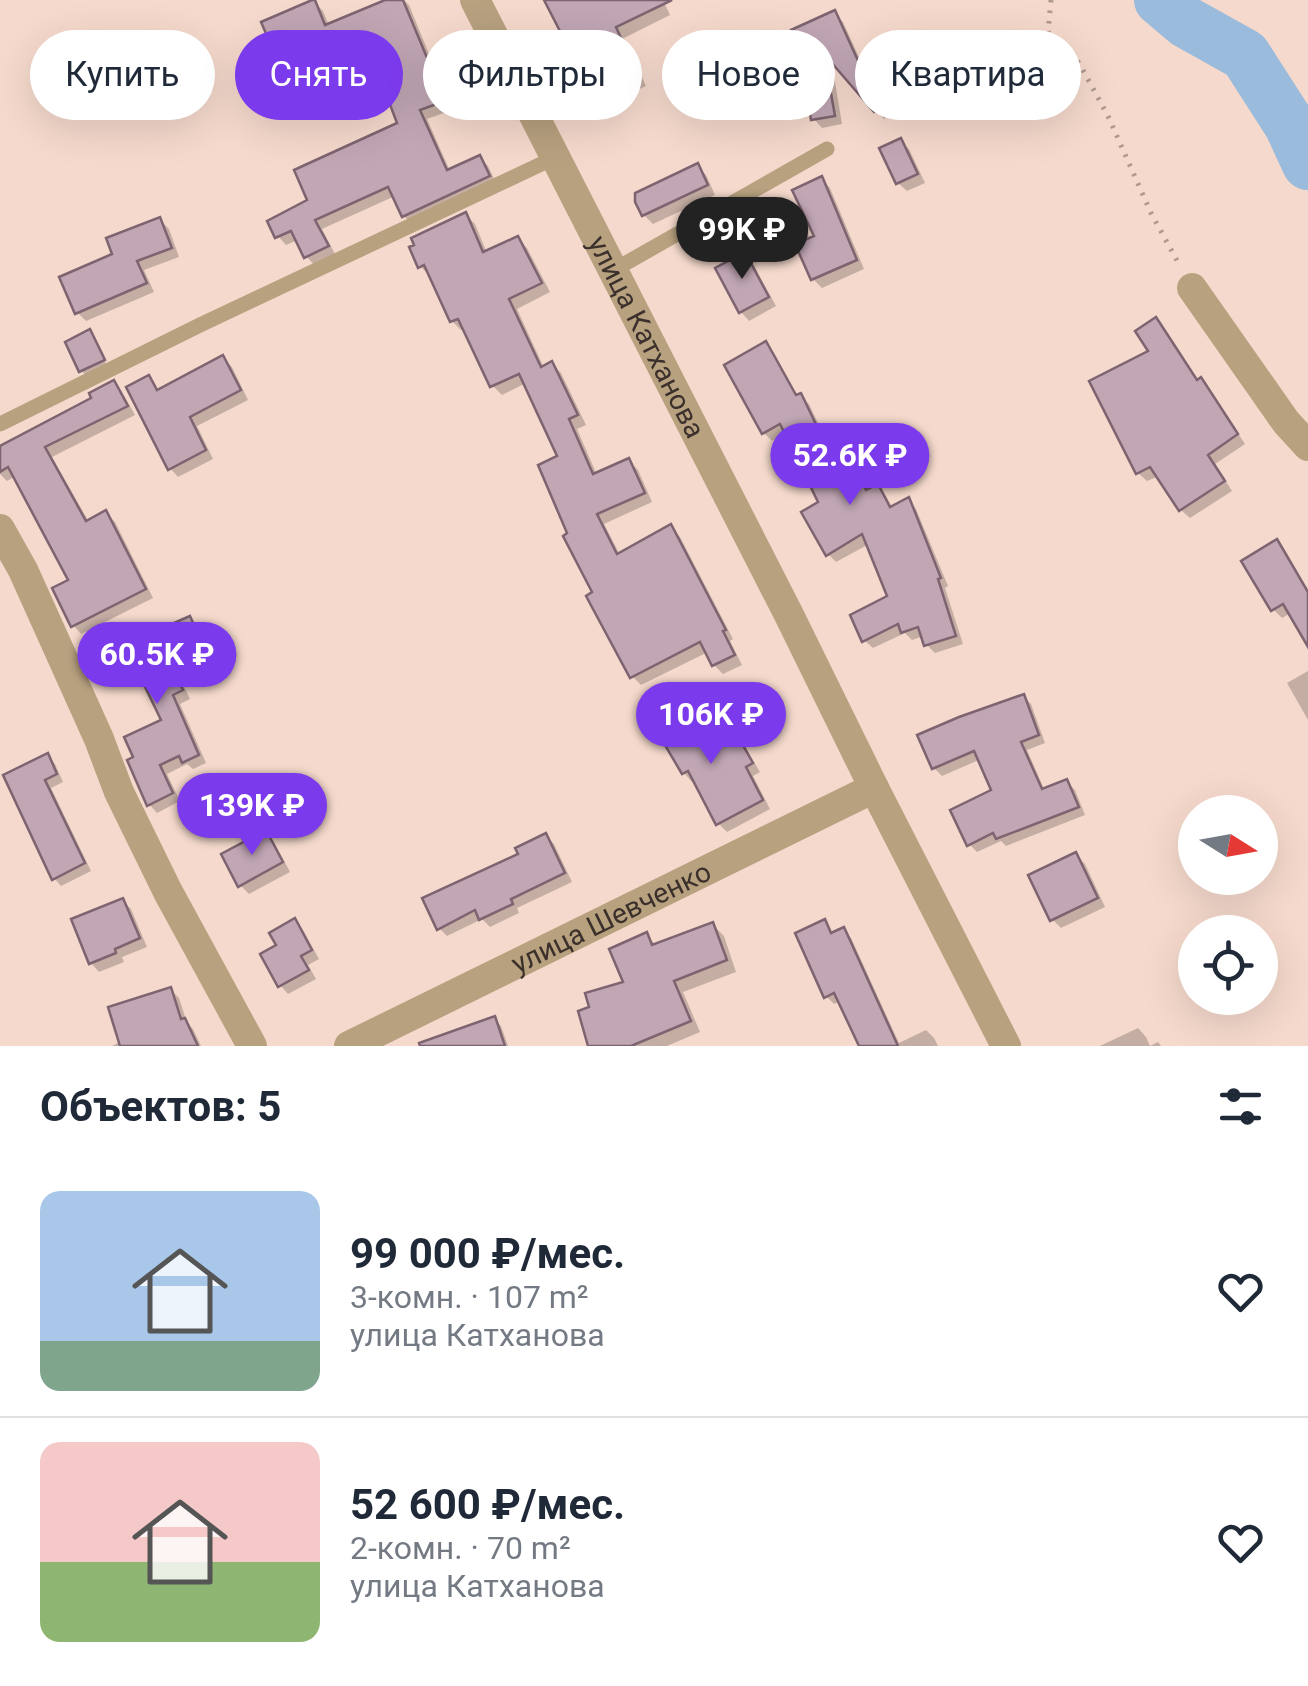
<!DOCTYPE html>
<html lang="ru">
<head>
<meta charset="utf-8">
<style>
	:root { --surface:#fff; --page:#f6f6f7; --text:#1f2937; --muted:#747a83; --line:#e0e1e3; --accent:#7c3aed }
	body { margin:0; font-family:Roboto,sans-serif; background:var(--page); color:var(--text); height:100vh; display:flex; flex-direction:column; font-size:38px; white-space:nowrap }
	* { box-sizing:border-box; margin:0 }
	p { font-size:32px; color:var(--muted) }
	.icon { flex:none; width:55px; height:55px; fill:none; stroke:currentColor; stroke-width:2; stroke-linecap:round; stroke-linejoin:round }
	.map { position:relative; height:1046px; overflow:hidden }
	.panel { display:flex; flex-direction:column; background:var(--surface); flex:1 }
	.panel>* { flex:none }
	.top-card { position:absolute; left:30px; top:30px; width:1250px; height:90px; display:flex; gap:20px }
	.needle { width:65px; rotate:101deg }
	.buttons { position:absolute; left:1178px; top:795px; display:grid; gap:20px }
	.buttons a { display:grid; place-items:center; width:100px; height:100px; border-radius:50%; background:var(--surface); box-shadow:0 10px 40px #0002; font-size:50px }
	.price { position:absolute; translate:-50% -85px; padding:0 22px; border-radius:35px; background:var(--accent); color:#fff; font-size:32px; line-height:65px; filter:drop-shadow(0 2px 5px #0008) }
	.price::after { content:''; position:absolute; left:50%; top:60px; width:30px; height:22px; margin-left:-15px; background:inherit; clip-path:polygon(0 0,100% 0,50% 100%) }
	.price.on { background:#222; color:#fff }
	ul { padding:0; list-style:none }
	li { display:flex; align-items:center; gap:30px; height:250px; padding:0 40px }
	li+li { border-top:2px solid var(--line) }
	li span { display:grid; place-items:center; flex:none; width:280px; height:200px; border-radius:20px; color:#555 }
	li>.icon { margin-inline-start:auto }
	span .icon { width:120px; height:120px; fill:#fffc; stroke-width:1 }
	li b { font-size:42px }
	h2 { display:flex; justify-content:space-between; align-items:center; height:120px; padding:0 40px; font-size:42px }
	.tag { padding:0 35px; border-radius:45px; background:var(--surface); box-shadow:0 10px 40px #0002; font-size:35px; line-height:90px }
	.tag.on { background:var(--accent); color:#fff }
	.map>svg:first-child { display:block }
</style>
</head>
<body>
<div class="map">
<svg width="1308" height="1046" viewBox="0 0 1308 1046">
	<rect width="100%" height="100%" fill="#f5d9cc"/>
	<!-- shadow -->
	<g fill="#0003">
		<polygon points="391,0 404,0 409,5 452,110 427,119 450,171 480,158 488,166 497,185 412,225 404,216 395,196 322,229 336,256 315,266 307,257 298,240 286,245 278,236 311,201 400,124 375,58 363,63 352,50 292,76 283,67 314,2 323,11 329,26"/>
		<polygon points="547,0 663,0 670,15 624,38 646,86 605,105 595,95"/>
		<polygon points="834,13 843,22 863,66 897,54 915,76 880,105 886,118 884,119 831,58 842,124 822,128 814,119 815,78"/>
		<polygon points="900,141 909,149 925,183 907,191 898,183"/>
		<polygon points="697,166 706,175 715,195 653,224 644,215"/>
		<polygon points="821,179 830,188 864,269 822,288 813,279 799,245 817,238"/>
		<polygon points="466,215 475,224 487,253 518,239 527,248 550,292 517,309 544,368 552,364 561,373 586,425 577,429 597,475 629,461 638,470 652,502 604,524 620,555 671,527 680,537 733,639 730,641 742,665 723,674 714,665 708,652 641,685 632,676 571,534 561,458 526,383 502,395 492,385 465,328 461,330 452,321 430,276 420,266"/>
		<polygon points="160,220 169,229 179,257 144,270 154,292 86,321 77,312 115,255"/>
		<polygon points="745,256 753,264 776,306 749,321 741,312"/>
		<polygon points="1156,321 1164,329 1199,382 1200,381 1209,389 1245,444 1215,464 1232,491 1190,518 1181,510 1159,476 1147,481 1138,473"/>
		<polygon points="93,336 106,364 85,374 81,371"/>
		<polygon points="766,344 774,353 798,397 801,396 809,404 835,459 847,453 855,462 869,492 877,487 886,496 893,509 908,500 916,509 948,586 945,588 963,644 935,653 926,644 924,636 912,640 905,633 873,648 864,640 890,597 869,544 836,562 828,554 822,503 787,433 772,441 764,433"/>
		<polygon points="223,358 232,367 248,400 197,426 213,459 178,477 170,468 149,378 160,392"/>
		<polygon points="114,383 122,392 135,415 52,457 89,522 106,514 115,522 153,598 81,634 73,625 72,581 16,476 7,481 0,474 0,449 94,399"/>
		<polygon points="1276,542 1285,551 1308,592 1308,642 1291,613 1282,618 1273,609"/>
		<polygon points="189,619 198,627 205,644 171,659 190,699 180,704 206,763 193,769 187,764 167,774 180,801 157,813 149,804 165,721 140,672 120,681 111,673"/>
		<polygon points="1308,671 1308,720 1287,683"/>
		<polygon points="1023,696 1031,704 1045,743 1027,750 1045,791 1067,782 1075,790 1085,815 1006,846 1001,841 977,852 969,844 995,791 981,759 942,776 934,768"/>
		<polygon points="680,710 689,718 708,752 736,736 744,745 760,772 753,776 770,809 727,832 718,823 695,780 692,782 684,773"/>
		<polygon points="47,756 55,764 63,782 51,788 91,871 61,886 54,878 6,776"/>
		<polygon points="265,833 274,842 290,872 249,894 240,885"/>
		<polygon points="546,836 554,844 572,882 517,908 519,913 490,927 482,919 447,936 439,928 521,855"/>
		<polygon points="1076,855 1085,864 1105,907 1061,928 1052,919"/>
		<polygon points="123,901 131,909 147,947 122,957 124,962 99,972 91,963"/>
		<polygon points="295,922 303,930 319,959 308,965 316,979 288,994 280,985 279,946"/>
		<polygon points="824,922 834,935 844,930 851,938 899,1043 926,1030 934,1038 938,1046 862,1046 841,1001 834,1004 826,996"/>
		<polygon points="713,925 724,936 736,972 683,992 700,1032 667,1046 591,1046 626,983 646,935 657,946"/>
		<polygon points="170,989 179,998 187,1023 193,1029 201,1046 112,1046 122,1041"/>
		<polygon points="494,1019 501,1026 508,1046 465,1046"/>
		<polygon points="1138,1028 1146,1037 1150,1046 1158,1042 1161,1046 1100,1046"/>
	</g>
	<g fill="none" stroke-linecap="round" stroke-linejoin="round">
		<!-- river -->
		<polyline stroke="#9abbdb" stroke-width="52" points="1160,0 1186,22 1245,55 1290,125 1308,164"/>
	</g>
	<!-- building -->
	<g fill="#c1a6b4" stroke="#7d6470" stroke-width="2.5">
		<polygon points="312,0 315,0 325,25 385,0 403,0 445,101 420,110 447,170 480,155 490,176 402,217 388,187 315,220 329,246 304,258 291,231 275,238 267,221 307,200 294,170 397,123 369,49 352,56 346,41 281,68 261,22"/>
		<polygon points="544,0 672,0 616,27 638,76 593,97 564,34 562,35"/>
		<polygon points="835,10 860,65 888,42 908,66 873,95 879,109 874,112 824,54 835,116 811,120 804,77 811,76 791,30"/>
		<polygon points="901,138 918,174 896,184 879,148"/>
		<polygon points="698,163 708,185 642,216 635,202 635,193"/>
		<polygon points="822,176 857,260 811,280 795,244 814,236 792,190"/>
		<polygon points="466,212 483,252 518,236 542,283 509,299 541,367 552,361 578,415 569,419 593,474 629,458 645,493 597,514 617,554 671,524 726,630 723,631 735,655 712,666 700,642 630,678 586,596 592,592 563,536 567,533 538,465 557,456 519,374 490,387 458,319 450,322 424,265 418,268 409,247 414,245 411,238"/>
		<polygon points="160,217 172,248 137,261 147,283 75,314 59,277 112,254 106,238"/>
		<polygon points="745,252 769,297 739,313 715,268"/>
		<polygon points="1156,317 1197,380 1201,377 1238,434 1208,455 1225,481 1179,511 1150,467 1136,474 1089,381 1148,351 1135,331"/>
		<polygon points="90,329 105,360 79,372 65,342"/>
		<polygon points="766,341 796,395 801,393 832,458 847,450 866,490 878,484 890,507 909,497 941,578 938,579 956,636 924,646 918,627 901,633 898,624 862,642 850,615 887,596 862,534 826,556 801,512 818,502 780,424 762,434 724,365"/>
		<polygon points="223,355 241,390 190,417 206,450 168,470 126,387 149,375 157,390"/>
		<polygon points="114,380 128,406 45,447 86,521 106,510 146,589 71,627 52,588 68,580 8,467 0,472 0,446 91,398 89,393"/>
		<polygon points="1277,539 1308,592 1308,647 1283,604 1271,611 1241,561"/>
		<polygon points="190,616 199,636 164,651 183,690 173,695 199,755 182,763 179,756 160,765 173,793 147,806 127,760 133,757 124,737 161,720 134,664 109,674 101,655"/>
		<polygon points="1024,694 1039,735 1021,742 1042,789 1067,779 1079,807 996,839 993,833 967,846 950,810 991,790 974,751 932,769 917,735 959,717"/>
		<polygon points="681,707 706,750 736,733 753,763 746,767 763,800 716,825 688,771 682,774 652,723"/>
		<polygon points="48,753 57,774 45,780 85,863 52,880 3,775"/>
		<polygon points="266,830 283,862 238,887 221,854"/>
		<polygon points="546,833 565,873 511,899 513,904 479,920 475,910 437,930 422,898 518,854 515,848"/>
		<polygon points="1076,852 1098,898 1050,921 1028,875"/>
		<polygon points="123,898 140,938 115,949 116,953 89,964 71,919"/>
		<polygon points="295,918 312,950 301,956 309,970 278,987 260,954 276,945 269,933"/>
		<polygon points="825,919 831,933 844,927 898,1046 859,1046 834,993 824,998 795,933"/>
		<polygon points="713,922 727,960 674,981 691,1021 631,1046 588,1046 578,1011 589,1007 585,993 623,982 609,949 647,932 652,945"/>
		<polygon points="171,987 181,1019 185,1018 198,1046 120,1046 108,1007"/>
		<polygon points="495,1016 505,1046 420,1046 419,1043"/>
	</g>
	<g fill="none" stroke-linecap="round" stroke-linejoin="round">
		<!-- path -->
		<polyline stroke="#af998f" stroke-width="5" stroke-dasharray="2.5 8" stroke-linecap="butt" points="1051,0 1048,32 1079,63 1108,116 1151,213 1180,266"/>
		<!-- lane -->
		<g stroke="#b7a17f" stroke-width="15">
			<polyline points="612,271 827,149"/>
			<polyline points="0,424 200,325 554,158"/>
		</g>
		<!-- street -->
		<g stroke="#b7a17f" stroke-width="30">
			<path id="s1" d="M475,0L789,615L874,788L1006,1046"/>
			<polyline points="1192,288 1286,422 1308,446"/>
			<polyline points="0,529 23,570 99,739 119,792 168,892 252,1046"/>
			<path id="s2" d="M349,1046L874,788"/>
		</g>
	</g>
	<g text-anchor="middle" stroke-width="8" stroke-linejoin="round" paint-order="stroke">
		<!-- street labels -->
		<g font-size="28" fill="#3b302b" stroke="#f5d9cc">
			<text dy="10" stroke="none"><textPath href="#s1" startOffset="378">улица Катханова</textPath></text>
			<text dy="10" stroke="none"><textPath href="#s2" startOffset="292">улица Шевченко</textPath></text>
		</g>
	</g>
</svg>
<div class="buttons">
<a><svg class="needle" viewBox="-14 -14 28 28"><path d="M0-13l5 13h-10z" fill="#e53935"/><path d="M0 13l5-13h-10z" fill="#747a83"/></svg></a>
<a><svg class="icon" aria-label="locate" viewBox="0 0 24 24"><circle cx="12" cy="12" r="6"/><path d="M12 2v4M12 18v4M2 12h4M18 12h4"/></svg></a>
</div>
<b class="price on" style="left:742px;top:282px">99K ₽</b>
<b class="price" style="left:850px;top:508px">52.6K ₽</b>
<b class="price" style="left:157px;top:707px">60.5K ₽</b>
<b class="price" style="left:711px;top:767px">106K ₽</b>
<b class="price" style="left:252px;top:858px">139K ₽</b>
<div class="top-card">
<a class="tag">Купить</a>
<a class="tag on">Снять</a>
<a class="tag">Фильтры</a>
<a class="tag">Новое</a>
<a class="tag">Квартира</a>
</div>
</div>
<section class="panel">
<h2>Объектов: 5<svg class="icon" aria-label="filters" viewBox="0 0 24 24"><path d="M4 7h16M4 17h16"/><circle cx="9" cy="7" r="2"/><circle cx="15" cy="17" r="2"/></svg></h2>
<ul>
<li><span style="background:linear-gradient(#a9c7e8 75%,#7fa58c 0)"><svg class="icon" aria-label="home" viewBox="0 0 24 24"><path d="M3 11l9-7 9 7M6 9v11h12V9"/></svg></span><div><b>99 000 ₽/мес.</b><p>3-комн. · 107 m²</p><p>улица Катханова</p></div><svg class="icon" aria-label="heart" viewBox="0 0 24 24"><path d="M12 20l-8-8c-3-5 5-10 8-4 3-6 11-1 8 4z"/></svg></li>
<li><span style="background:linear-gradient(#f6c9c9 60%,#8fb573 0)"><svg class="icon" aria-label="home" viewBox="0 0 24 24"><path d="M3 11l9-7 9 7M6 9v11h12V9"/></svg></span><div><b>52 600 ₽/мес.</b><p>2-комн. · 70 m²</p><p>улица Катханова</p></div><svg class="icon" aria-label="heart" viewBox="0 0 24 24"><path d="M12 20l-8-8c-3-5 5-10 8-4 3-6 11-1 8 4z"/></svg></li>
</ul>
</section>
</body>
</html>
